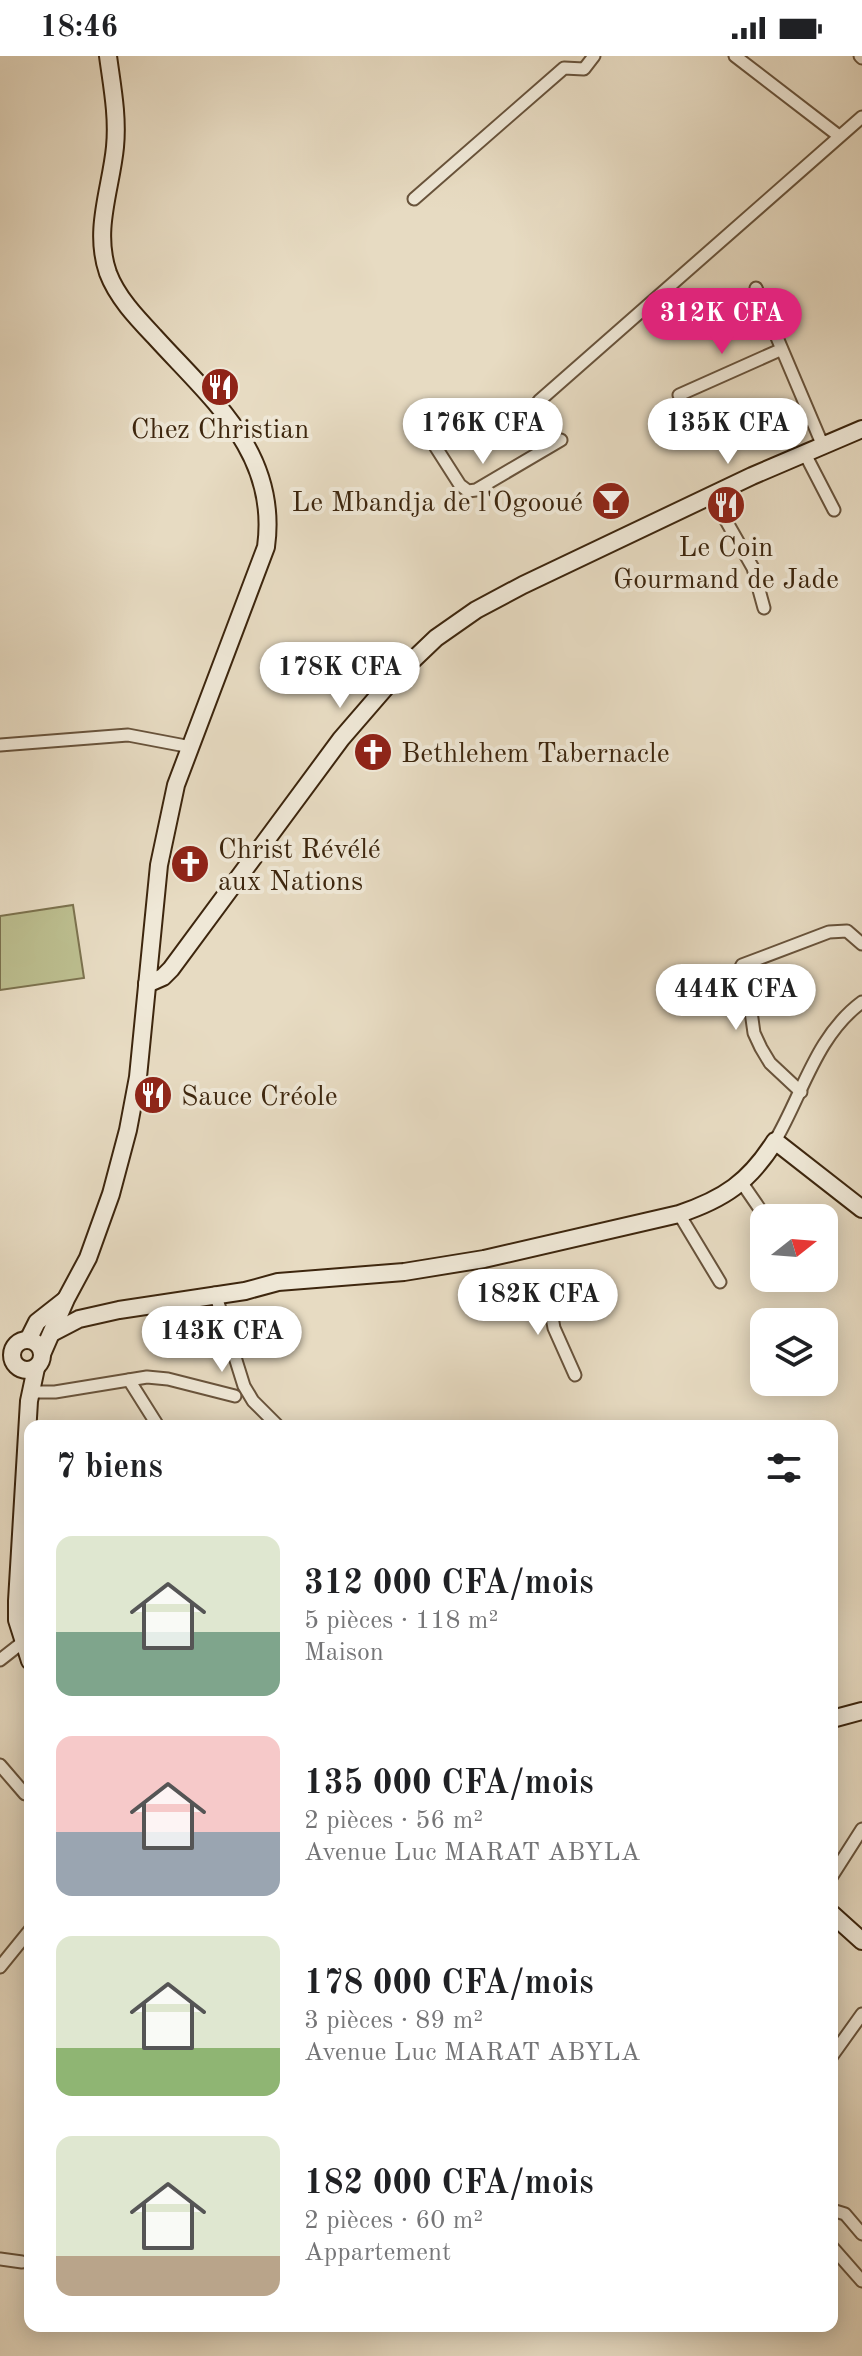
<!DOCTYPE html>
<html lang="fr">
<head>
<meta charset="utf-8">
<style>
	:root { --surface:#fff; --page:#f6f6f6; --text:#202124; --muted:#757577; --accent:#db2777 }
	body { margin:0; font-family:"Old Standard TT",serif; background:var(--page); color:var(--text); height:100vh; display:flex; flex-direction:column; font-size:30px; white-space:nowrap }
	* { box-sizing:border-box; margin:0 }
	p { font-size:26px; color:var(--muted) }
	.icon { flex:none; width:44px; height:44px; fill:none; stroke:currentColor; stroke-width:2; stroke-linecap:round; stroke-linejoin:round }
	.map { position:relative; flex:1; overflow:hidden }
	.side { position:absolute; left:24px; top:1364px; width:814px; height:912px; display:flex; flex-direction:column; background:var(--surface); border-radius:16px; box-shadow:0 4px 20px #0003 }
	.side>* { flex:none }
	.needle { width:52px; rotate:73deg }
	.controls { position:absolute; left:750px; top:1148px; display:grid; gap:16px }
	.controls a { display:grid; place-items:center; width:88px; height:88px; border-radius:16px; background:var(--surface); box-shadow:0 4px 20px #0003; font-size:40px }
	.price { position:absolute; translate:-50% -68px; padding:0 18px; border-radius:28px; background:#fff; color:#222; font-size:26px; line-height:52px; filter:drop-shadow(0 2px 4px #0008) }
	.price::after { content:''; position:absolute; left:50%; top:48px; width:24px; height:18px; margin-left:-12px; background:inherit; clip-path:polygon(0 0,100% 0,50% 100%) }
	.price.on { background:var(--accent); color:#fff }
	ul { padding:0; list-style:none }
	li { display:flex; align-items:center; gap:24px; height:200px; padding:0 32px }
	li span { display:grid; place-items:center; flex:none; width:224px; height:160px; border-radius:16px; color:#555 }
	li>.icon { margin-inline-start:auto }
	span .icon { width:96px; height:96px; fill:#fffc; stroke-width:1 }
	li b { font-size:34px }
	h2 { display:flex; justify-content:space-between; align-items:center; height:96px; padding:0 32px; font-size:34px }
	.status { display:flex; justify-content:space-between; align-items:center; height:56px; padding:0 40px; background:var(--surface); direction:ltr }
	.status svg { height:22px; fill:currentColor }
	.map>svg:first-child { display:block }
</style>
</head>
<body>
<div class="status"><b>18:46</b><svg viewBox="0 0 49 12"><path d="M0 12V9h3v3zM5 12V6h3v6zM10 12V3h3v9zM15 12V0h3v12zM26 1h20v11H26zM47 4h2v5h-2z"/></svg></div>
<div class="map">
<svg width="862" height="2300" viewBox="0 0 862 2300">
	<rect width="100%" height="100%" fill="#e7dbc2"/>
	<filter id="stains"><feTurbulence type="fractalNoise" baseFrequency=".0025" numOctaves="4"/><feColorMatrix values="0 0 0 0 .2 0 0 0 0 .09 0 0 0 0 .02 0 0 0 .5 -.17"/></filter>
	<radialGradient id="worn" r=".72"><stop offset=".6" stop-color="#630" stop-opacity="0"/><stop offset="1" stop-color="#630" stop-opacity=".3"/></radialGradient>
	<!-- green -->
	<polygon fill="#bcbe8f" stroke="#7c724e" stroke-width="2" points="73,849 84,922 0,934 0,860"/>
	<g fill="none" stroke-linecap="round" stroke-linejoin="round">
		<defs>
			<g id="street">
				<polyline points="735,0 839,80"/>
				<polyline points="860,0 862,2"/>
				<polyline points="414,143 564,12 584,13 594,0"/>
				<polyline points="756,232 823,390"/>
				<polyline points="679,339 780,294"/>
				<polyline points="539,345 862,61"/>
				<polyline points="421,368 460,429 468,435 476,434 561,384"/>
				<polyline points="805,398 834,454"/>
				<polyline points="712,440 753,512 764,552"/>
				<polyline points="0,689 128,679 191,691"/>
				<polyline points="801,1036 770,1007 761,992 754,977 748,934 740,913 742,909 829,876 847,875 862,888"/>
				<path d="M775,1085C803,1037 816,980 862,946"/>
				<polyline points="742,1127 766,1162"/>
				<polyline points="679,1158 720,1226"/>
				<polyline points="546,1228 554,1272 575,1319"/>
				<polyline points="215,1237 244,1330 253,1345 278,1370"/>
				<polyline points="129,1324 158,1370"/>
				<polyline points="32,1336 55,1336 147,1321 168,1323 235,1340"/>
				<polyline points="0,1604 23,1586"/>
				<polyline points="0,1709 25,1738"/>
				<polyline points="832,1820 862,1773"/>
				<polyline points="0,1911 30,1874"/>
				<polyline points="832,2000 862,1958"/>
				<polyline points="832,2154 845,2158 862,2178"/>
				<polyline points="832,2191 862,2225"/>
				<polyline points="0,2203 22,2206"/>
			</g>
			<g id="secondary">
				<polyline points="147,928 163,921 171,913 341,683 392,624 436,582 476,554 523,529 752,420 862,373"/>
				<path d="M54,1276L79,1263L119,1254L245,1235L278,1226L404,1216L484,1203L679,1158C724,1143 749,1126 775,1085L862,1153"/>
				<circle cx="27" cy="1299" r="15"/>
				<polyline points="28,1284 37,1266 65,1244"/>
				<path d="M42,1298L66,1243L88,1202L111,1138L128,1074L138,1021L159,809L176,729L266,491C279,397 212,344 154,280C136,261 117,241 108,217C93,174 111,133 115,91C118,60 112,30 108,0"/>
				<polyline points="30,1605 17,1564 17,1545 29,1345 36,1312"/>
				<polyline points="832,1663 862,1655"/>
				<polyline points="832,1858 862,1885"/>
			</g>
		</defs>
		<!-- street casing -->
		<use href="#street" stroke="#68533b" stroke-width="15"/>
		<!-- secondary casing -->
		<use href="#secondary" stroke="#3d260e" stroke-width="20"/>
		<!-- street -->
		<use href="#street" stroke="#efe8d7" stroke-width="11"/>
		<!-- secondary -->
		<use href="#secondary" stroke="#efe8d7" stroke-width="16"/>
	</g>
	<!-- icons -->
	<defs>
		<symbol id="restaurant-disc" viewBox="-11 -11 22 22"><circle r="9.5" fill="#8f2418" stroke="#efe8d7"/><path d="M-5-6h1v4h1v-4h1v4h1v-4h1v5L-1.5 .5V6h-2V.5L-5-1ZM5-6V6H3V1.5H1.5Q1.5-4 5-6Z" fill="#fff"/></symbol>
		<symbol id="bar-disc" viewBox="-11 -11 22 22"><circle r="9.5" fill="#8f2418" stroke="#efe8d7"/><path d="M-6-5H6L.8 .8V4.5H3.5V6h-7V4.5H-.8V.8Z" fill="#fff"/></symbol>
		<symbol id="church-disc" viewBox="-11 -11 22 22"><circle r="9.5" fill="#8f2418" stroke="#efe8d7"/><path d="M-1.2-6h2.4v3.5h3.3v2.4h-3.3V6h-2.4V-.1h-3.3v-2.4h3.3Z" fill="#fff"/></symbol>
	</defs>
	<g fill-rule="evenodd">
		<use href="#restaurant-disc" x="198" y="309" width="44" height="44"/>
		<use href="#bar-disc" x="589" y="423" width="44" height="44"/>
		<use href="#restaurant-disc" x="704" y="427" width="44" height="44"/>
		<use href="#church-disc" x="351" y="674" width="44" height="44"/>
		<use href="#church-disc" x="168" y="786" width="44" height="44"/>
		<use href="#restaurant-disc" x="131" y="1017" width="44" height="44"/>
	</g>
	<g text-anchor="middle" stroke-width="8" stroke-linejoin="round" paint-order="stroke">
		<!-- poi labels -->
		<g font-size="28" fill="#3d260e" stroke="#efe8d7" text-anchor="start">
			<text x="220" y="382" text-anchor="middle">Chez Christian</text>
			<text x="583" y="455" text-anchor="end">Le Mbandja de l'Ogooué</text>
			<text x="726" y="500" text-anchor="middle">Le Coin<tspan x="726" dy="32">Gourmand de Jade</tspan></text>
			<text x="401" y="706">Bethlehem Tabernacle</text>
			<text x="218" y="802">Christ Révélé<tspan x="218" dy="32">aux Nations</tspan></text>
			<text x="181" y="1049">Sauce Créole</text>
		</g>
	</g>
	<rect width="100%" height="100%" filter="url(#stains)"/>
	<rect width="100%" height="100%" fill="url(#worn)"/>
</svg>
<div class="controls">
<a><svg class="needle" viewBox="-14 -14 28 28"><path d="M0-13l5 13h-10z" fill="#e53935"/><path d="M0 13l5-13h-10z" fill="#757577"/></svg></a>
<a><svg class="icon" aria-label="layers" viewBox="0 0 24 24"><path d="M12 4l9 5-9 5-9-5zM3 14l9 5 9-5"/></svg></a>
</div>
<b class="price on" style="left:722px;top:300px">312K CFA</b>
<b class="price" style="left:483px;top:410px">176K CFA</b>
<b class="price" style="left:728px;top:410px">135K CFA</b>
<b class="price" style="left:340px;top:654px">178K CFA</b>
<b class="price" style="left:736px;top:976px">444K CFA</b>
<b class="price" style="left:538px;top:1281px">182K CFA</b>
<b class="price" style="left:222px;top:1318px">143K CFA</b>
<section class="side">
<h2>7 biens<svg class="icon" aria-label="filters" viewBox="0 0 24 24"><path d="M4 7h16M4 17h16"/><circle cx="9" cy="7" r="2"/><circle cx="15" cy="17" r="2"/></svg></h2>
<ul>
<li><span style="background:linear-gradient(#dfe7d0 60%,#7fa58c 0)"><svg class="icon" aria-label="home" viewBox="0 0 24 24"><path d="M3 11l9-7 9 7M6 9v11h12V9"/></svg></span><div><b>312 000 CFA/mois</b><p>5 pièces · 118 m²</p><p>Maison</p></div></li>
<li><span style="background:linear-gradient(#f6c9c9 60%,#9aa5b1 0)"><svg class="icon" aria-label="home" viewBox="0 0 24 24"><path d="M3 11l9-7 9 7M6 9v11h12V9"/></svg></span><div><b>135 000 CFA/mois</b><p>2 pièces · 56 m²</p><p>Avenue Luc MARAT ABYLA</p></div></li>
<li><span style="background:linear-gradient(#dfe7d0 70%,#8fb573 0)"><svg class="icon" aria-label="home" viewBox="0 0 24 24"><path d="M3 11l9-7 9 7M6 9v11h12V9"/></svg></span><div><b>178 000 CFA/mois</b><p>3 pièces · 89 m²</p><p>Avenue Luc MARAT ABYLA</p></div></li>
<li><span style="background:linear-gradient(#dfe7d0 75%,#b9a48a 0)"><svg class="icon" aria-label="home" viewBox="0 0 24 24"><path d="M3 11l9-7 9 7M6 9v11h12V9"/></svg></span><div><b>182 000 CFA/mois</b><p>2 pièces · 60 m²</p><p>Appartement</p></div></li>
</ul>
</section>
</div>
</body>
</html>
